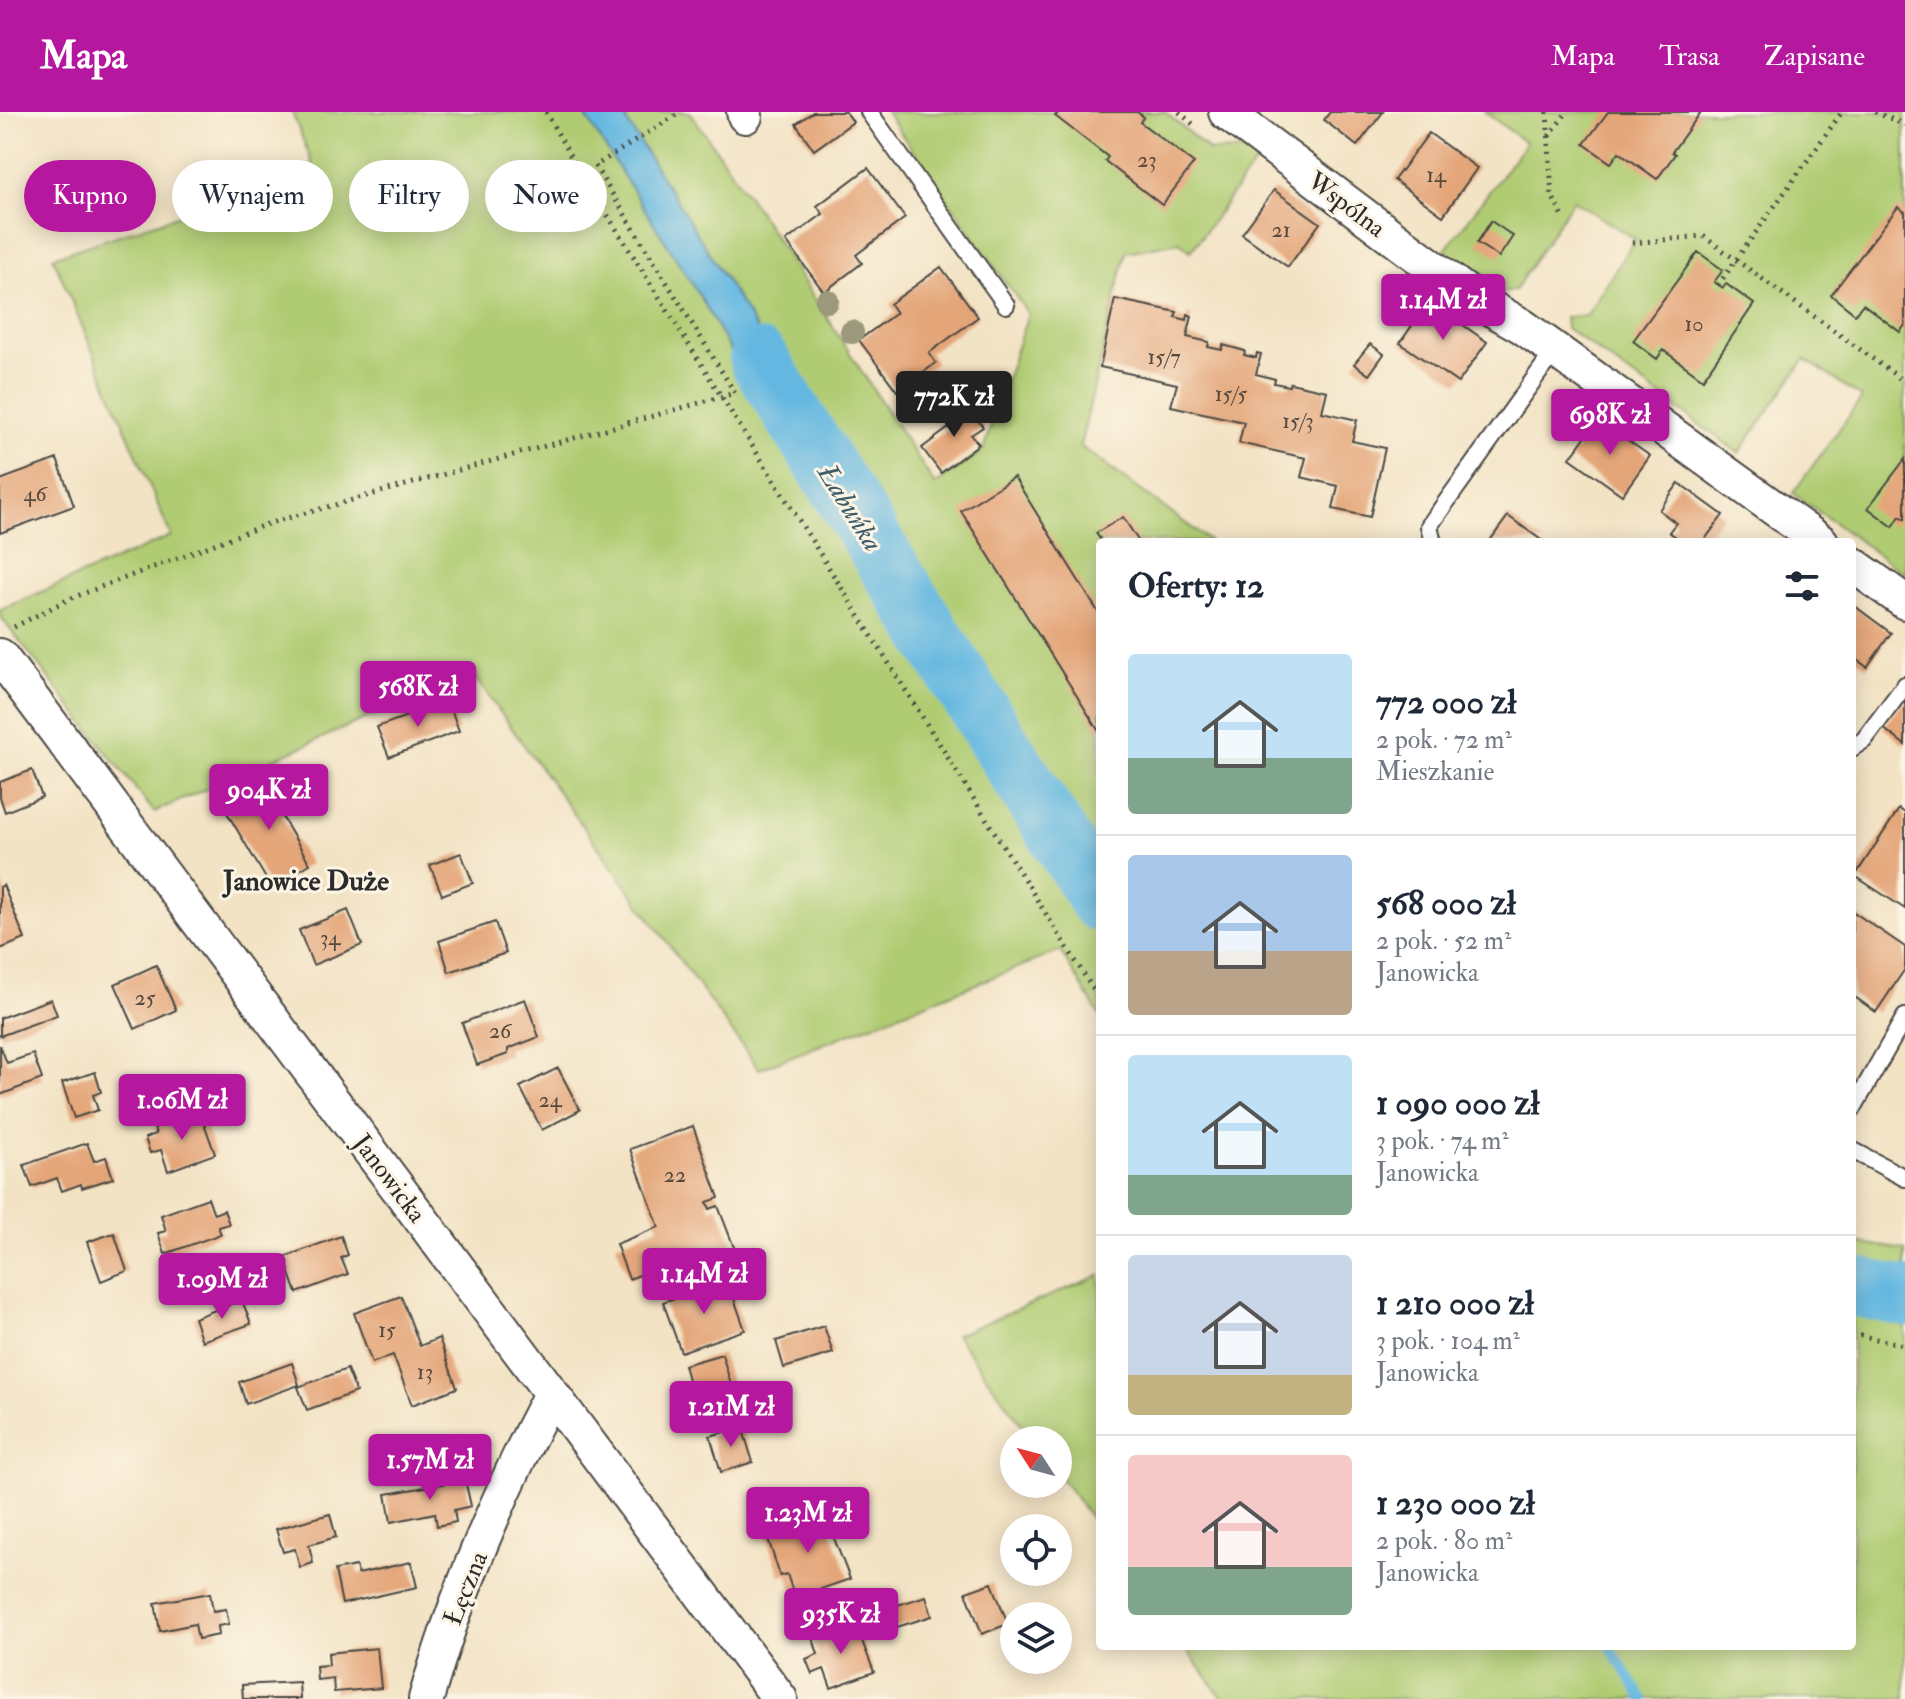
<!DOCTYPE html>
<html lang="pl">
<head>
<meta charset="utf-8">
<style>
	:root { --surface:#fff; --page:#f2f2f3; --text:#1f2937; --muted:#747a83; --line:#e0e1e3; --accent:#b5179e }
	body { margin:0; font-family:"IM FELL Double Pica",serif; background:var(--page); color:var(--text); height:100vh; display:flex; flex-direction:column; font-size:30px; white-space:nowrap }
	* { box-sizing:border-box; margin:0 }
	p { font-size:26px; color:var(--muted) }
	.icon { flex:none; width:44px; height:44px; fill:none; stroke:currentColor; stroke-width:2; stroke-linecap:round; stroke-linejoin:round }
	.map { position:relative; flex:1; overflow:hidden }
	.details { position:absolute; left:1096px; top:426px; width:760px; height:1112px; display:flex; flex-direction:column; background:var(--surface); border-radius:8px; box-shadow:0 4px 20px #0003 }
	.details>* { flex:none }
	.banner { position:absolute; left:24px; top:48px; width:760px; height:72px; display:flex; gap:16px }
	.needle { width:52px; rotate:306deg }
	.controls { position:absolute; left:1000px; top:1314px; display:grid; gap:16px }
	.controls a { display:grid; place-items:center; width:72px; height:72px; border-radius:50%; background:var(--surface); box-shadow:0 4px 20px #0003; font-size:40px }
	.price { position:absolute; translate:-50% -68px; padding:0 18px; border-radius:8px; background:var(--accent); color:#fff; font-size:26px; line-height:52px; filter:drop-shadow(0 2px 4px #0008) }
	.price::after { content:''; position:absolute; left:50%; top:48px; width:24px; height:18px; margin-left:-12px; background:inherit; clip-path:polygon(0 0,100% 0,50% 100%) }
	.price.on { background:#222; color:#fff }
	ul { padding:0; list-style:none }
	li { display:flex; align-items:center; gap:24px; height:200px; padding:0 32px }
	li+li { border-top:2px solid var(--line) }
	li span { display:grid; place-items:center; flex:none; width:224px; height:160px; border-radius:8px; color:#555 }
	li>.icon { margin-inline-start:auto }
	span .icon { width:96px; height:96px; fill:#fffc; stroke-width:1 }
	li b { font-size:34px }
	h2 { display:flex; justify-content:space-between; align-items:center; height:96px; padding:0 32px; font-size:34px }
	.tag { padding:0 28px; border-radius:36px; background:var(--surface); box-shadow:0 4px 20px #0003; font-size:28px; line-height:72px }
	.tag.on { background:var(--accent); color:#fff }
	header { display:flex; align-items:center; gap:48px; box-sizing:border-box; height:112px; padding:0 40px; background:var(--accent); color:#fff }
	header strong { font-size:38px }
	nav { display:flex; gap:44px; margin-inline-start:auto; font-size:28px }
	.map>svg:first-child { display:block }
</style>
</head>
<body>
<header>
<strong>Mapa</strong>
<nav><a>Mapa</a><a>Trasa</a><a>Zapisane</a></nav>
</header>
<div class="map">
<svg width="1905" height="1587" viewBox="0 0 1905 1587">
	<rect width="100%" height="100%" fill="#fcf5e5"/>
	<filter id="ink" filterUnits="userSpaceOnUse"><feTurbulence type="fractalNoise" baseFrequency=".0125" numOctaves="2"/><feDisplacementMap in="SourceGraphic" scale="16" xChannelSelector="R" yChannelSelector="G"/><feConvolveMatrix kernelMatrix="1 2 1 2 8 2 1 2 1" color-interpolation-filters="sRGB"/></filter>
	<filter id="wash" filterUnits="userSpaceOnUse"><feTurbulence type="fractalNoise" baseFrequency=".006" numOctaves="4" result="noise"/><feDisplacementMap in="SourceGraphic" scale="32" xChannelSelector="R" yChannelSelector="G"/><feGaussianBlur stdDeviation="1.8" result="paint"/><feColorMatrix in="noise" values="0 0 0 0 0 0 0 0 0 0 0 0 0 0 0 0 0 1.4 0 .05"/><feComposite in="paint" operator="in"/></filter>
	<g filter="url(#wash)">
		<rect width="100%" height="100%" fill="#f3e3c5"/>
		<!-- green -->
		<g fill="#b0cc73" stroke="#6e7c4f" stroke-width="2">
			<polygon points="292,0 690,0 755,94 935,373 983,338 1028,202 886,0 1165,0 1210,39 1249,38 1259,45 1191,139 1179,130 1126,140 1080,334 1211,430 1100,430 1100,904 1060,839 759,957 471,560 154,700 0,504 0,498 171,424 53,145 315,58"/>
			<polygon points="1485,0 1905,0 1905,462 1793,381 1862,286 1805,247 1739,341 1566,216 1565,205 1586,204 1635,127 1573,88 1515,178 1499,181 1445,138 1526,31"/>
			<polygon points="1852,1127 1861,1131 1905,1138 1905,1587 1223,1587 1184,1534 1852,1534"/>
			<polygon points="1100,1163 1100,1419 1058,1362 1058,1328 1033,1328 956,1223"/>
		</g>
		<!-- water -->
		<polygon fill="#64b7e0" stroke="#487186" stroke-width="2" points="583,0 621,0 766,232 787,252 800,284 817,309 787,330 752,278 701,186"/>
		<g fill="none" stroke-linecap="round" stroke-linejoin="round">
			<!-- stream -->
			<polyline stroke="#64b7e0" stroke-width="10" points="1609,1534 1643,1587"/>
			<!-- river -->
			<g stroke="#64b7e0" stroke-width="60">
				<polyline points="759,248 1100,790"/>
				<polyline points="1852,1174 1905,1185"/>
			</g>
		</g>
		<g id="blocks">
			<!-- building -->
			<g fill="#e4a679">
				<polygon points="813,0 846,0 853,10 814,38 796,12"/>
				<polygon points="1059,0 1137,0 1144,5 1140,10 1194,51 1162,93 1105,49 1108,45 1055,4"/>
				<polygon points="1330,0 1383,0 1357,34 1324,8"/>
				<polygon points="1608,0 1701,0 1672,40 1675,42 1657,67 1619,40 1611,51 1584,32"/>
				<polygon points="1429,21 1477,56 1443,104 1394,68"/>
				<polygon points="868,56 905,106 856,143 862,151 824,180 786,129 823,102 817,94"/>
				<polygon points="1274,78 1320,111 1288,155 1242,122"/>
				<polygon points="1898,95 1905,100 1905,213 1900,220 1863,192 1855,202 1831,183"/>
				<polygon points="1491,109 1513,124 1499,145 1477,131"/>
				<polygon points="1698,140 1723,158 1714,170 1723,176 1726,172 1754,192 1703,267 1663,238 1657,247 1633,229"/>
				<polygon points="941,155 978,205 929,241 936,251 897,279 859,228 896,201 890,192"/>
				<polygon points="1115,187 1177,200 1175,205 1187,208 1188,202 1192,204 1187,225 1209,230 1208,235 1222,238 1223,233 1245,239 1244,243 1256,246 1257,241 1261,242 1256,262 1275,267 1274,271 1289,274 1290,271 1327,279 1322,300 1357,308 1352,329 1385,336 1370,405 1333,397 1338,374 1301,365 1306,346 1239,331 1244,310 1171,294 1177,272 1100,255"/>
				<polygon points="1429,189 1487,230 1458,271 1400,231"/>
				<polygon points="1370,232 1384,242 1369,263 1354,252"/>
				<polygon points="964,289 983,315 971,323 979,332 941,361 922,336 958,309 951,299"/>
				<polygon points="1598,307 1650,344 1622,383 1570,346"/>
				<polygon points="57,347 74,394 0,421 0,368"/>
				<polygon points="1905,347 1905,407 1900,404 1893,415 1868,396"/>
				<polygon points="1014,365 1100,503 1100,621 961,399"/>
				<polygon points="1679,371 1723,403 1703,430 1683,430 1669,420 1676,411 1659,398"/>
				<polygon points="1508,404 1544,430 1489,430"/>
				<polygon points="1123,405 1139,430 1102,430 1096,421"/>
				<polygon points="1852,492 1891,521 1867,555 1852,544"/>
				<polygon points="1905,588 1905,633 1883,616"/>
				<polygon points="448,589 459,619 389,645 377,615"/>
				<polygon points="32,658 42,685 5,700 0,685 0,670"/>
				<polygon points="274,664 293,696 281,703 310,752 271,775 226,699 255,682 252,676"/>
				<polygon points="1899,697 1905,701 1905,797 1855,764"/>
				<polygon points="461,741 473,771 442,783 430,753"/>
				<polygon points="3,773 25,827 0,837 0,775"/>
				<polygon points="348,798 362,833 313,853 299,818"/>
				<polygon points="1852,799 1905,835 1905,857 1876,900 1852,883"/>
				<polygon points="495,810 506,841 449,860 439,829"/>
				<polygon points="156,853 176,898 135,917 115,872"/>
				<polygon points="51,887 57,903 0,924 0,906"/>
				<polygon points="525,887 539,925 508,937 508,942 477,953 462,911"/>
				<polygon points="0,933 7,951 33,942 42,967 0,983"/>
				<polygon points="558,956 580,998 542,1018 520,975"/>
				<polygon points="95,960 101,980 93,983 98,998 74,1006 62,971"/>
				<polygon points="200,1000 215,1042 168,1059 161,1038 150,1041 145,1026 156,1022 154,1016"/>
				<polygon points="693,1014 719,1086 707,1090 710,1097 718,1094 740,1151 668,1179 659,1156 629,1167 616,1132 659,1115 630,1037"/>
				<polygon points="87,1031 94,1049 106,1045 113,1066 82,1076 81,1072 62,1079 57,1066 32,1075 24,1053"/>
				<polygon points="208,1086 214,1102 224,1098 229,1112 218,1115 221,1122 165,1142 158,1121 166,1119 161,1103"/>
				<polygon points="114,1121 127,1159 101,1169 87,1130"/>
				<polygon points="341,1124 348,1143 341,1146 348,1162 297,1181 284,1145"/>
				<polygon points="727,1167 745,1218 681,1240 663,1190"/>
				<polygon points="401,1184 420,1234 439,1226 457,1276 412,1293 393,1243 372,1251 354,1201"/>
				<polygon points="242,1188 251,1212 202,1229 194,1206"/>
				<polygon points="824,1214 833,1241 784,1256 776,1229"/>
				<polygon points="722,1242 735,1286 696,1297 684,1253"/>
				<polygon points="292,1251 299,1273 246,1292 239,1270"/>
				<polygon points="347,1257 356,1280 307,1298 298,1275"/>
				<polygon points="742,1315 753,1350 721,1360 710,1324"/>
				<polygon points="465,1368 471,1394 454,1398 456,1410 437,1414 435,1401 391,1410 386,1382"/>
				<polygon points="824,1401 850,1467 795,1486 787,1462 780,1464 766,1420"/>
				<polygon points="330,1402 336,1425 309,1433 313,1451 300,1455 295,1437 283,1440 276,1417"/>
				<polygon points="411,1450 417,1475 342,1492 335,1458 356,1454 358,1462"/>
				<polygon points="992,1471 1008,1512 982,1522 966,1480"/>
				<polygon points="210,1481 213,1499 226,1497 229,1512 218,1514 219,1523 198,1527 195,1512 160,1519 155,1491"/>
				<polygon points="926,1484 932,1504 881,1520 875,1500"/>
				<polygon points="855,1511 874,1560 831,1576 824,1557 812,1562 806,1547 818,1542 813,1527"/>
				<polygon points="377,1536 381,1576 334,1580 333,1566 317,1568 316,1554 329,1553 328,1541"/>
				<polygon points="299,1570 300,1587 243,1587 242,1573"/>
			</g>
		</g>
	</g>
	<g filter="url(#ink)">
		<use href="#blocks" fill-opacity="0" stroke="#494742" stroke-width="2"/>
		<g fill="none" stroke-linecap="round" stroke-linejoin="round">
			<defs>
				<g id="service">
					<polyline points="869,0 1006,193"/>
					<polyline points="1433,430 1429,414 1555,238"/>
					<polyline points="1852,636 1864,628 1905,573"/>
					<polyline points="1852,998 1905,905"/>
					<polyline points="1852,1038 1905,1066"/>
				</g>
				<g id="minor">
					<polyline points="744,0 745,4"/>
					<polyline points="1226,0 1475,187 1522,214 1821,430"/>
					<polyline points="1852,452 1905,490"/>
					<polyline points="0,544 780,1587"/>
					<path d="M426,1587C455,1485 502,1375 551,1282"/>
				</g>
			</defs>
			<!-- service casing -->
			<use href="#service" stroke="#494742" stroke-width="20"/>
			<!-- minor casing -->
			<use href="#minor" stroke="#494742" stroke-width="38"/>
			<!-- path -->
			<g stroke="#494742" stroke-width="5" stroke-dasharray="2 6" stroke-linecap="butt">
				<polyline points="546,0 568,40 1100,888"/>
				<polyline points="1179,0 1194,13"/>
				<polyline points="1547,0 1552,84 1563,105"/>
				<polyline points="1875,0 1905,13"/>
				<polyline points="1549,24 1567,0"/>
				<polyline points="1632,131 1703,124 1905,270"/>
				<polyline points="1718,173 1842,0"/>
				<polyline points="14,515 69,487 270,411 735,281 595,54 681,0"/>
				<polyline points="1852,1222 1905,1233"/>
			</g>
			<!-- service -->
			<use href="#service" stroke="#fff" stroke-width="16"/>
			<!-- minor -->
			<use href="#minor" stroke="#fff" stroke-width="34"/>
		</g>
		<!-- trees -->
		<g fill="#9b987c">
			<circle cx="827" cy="189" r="12"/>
			<circle cx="852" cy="220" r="12"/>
		</g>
	</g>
	<g text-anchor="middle" stroke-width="6" stroke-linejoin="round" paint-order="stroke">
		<!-- number labels -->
		<g font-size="22" fill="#594a3e">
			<text x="1147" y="55">23</text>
			<text x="1436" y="70">14</text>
			<text x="1281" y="125">21</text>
			<text x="1694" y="219">10</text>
			<text x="1164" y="252">15/7</text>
			<text x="1231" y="289">15/5</text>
			<text x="1298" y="316">15/3</text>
			<text x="35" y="389">46</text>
			<text x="330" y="833">34</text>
			<text x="145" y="893">25</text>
			<text x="500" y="926">26</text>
			<text x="550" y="995">24</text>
			<text x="675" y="1070">22</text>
			<text x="387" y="1225">15</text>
			<text x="425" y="1267">13</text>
		</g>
		<!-- street labels -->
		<g font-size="26" fill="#2b2b2b" stroke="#fcf5e5">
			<text transform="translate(1347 92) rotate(37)" y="9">Wspólna</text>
			<text transform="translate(390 1066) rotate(53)" y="9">Janowicka</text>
			<text transform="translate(465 1476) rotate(-68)" y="9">Łęczna</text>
		</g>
		<!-- water labels -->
		<g font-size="28" font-style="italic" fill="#3f5c6a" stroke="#fcf5e5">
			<text transform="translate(851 395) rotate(58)" y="10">Łabuńka</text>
		</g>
		<!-- neighbourhood labels -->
		<g font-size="28" font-weight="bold" fill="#2b2b2b" stroke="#fcf5e5">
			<text x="306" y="778">Janowice Duże</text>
		</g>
	</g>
</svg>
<div class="controls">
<a><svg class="needle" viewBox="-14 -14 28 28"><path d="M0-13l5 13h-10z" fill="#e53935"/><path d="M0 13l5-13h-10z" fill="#747a83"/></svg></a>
<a><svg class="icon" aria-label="locate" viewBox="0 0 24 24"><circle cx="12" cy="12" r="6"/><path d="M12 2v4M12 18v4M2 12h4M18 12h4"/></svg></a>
<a><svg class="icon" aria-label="layers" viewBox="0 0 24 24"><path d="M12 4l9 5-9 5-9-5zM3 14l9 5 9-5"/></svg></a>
</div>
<b class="price" style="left:1443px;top:230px">1.14M zł</b>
<b class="price on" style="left:954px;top:327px">772K zł</b>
<b class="price" style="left:1610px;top:345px">698K zł</b>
<b class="price" style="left:418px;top:617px">568K zł</b>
<b class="price" style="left:269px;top:720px">904K zł</b>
<b class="price" style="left:182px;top:1030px">1.06M zł</b>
<b class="price" style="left:704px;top:1204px">1.14M zł</b>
<b class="price" style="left:222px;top:1209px">1.09M zł</b>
<b class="price" style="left:731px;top:1337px">1.21M zł</b>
<b class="price" style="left:430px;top:1390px">1.57M zł</b>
<b class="price" style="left:808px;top:1443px">1.23M zł</b>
<b class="price" style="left:841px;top:1544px">935K zł</b>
<div class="banner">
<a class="tag on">Kupno</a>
<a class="tag">Wynajem</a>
<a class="tag">Filtry</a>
<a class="tag">Nowe</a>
</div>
<section class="details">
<h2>Oferty: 12<svg class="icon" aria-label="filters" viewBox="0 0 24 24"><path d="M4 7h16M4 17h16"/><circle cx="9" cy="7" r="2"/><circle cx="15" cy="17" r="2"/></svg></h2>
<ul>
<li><span style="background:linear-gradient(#bfe0f5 65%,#7fa58c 0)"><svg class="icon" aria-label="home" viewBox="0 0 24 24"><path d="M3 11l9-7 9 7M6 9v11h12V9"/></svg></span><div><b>772 000 zł</b><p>2 pok. · 72 m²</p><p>Mieszkanie</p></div></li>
<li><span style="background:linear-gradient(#a9c7e8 60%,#b9a48a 0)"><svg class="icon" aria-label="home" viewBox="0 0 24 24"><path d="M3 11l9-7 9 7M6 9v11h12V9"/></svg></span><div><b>568 000 zł</b><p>2 pok. · 52 m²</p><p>Janowicka</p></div></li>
<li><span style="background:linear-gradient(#bfe0f5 75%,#7fa58c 0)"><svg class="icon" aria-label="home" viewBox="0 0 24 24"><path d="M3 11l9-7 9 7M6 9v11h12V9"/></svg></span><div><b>1 090 000 zł</b><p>3 pok. · 74 m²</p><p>Janowicka</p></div></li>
<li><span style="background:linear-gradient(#c9d6e8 75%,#c2b280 0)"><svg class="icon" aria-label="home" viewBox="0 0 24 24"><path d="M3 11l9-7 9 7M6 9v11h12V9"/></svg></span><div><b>1 210 000 zł</b><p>3 pok. · 104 m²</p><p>Janowicka</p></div></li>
<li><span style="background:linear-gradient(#f6c9c9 70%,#7fa58c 0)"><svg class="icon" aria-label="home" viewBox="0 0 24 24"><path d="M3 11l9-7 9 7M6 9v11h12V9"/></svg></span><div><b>1 230 000 zł</b><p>2 pok. · 80 m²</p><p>Janowicka</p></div></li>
</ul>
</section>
</div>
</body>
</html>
